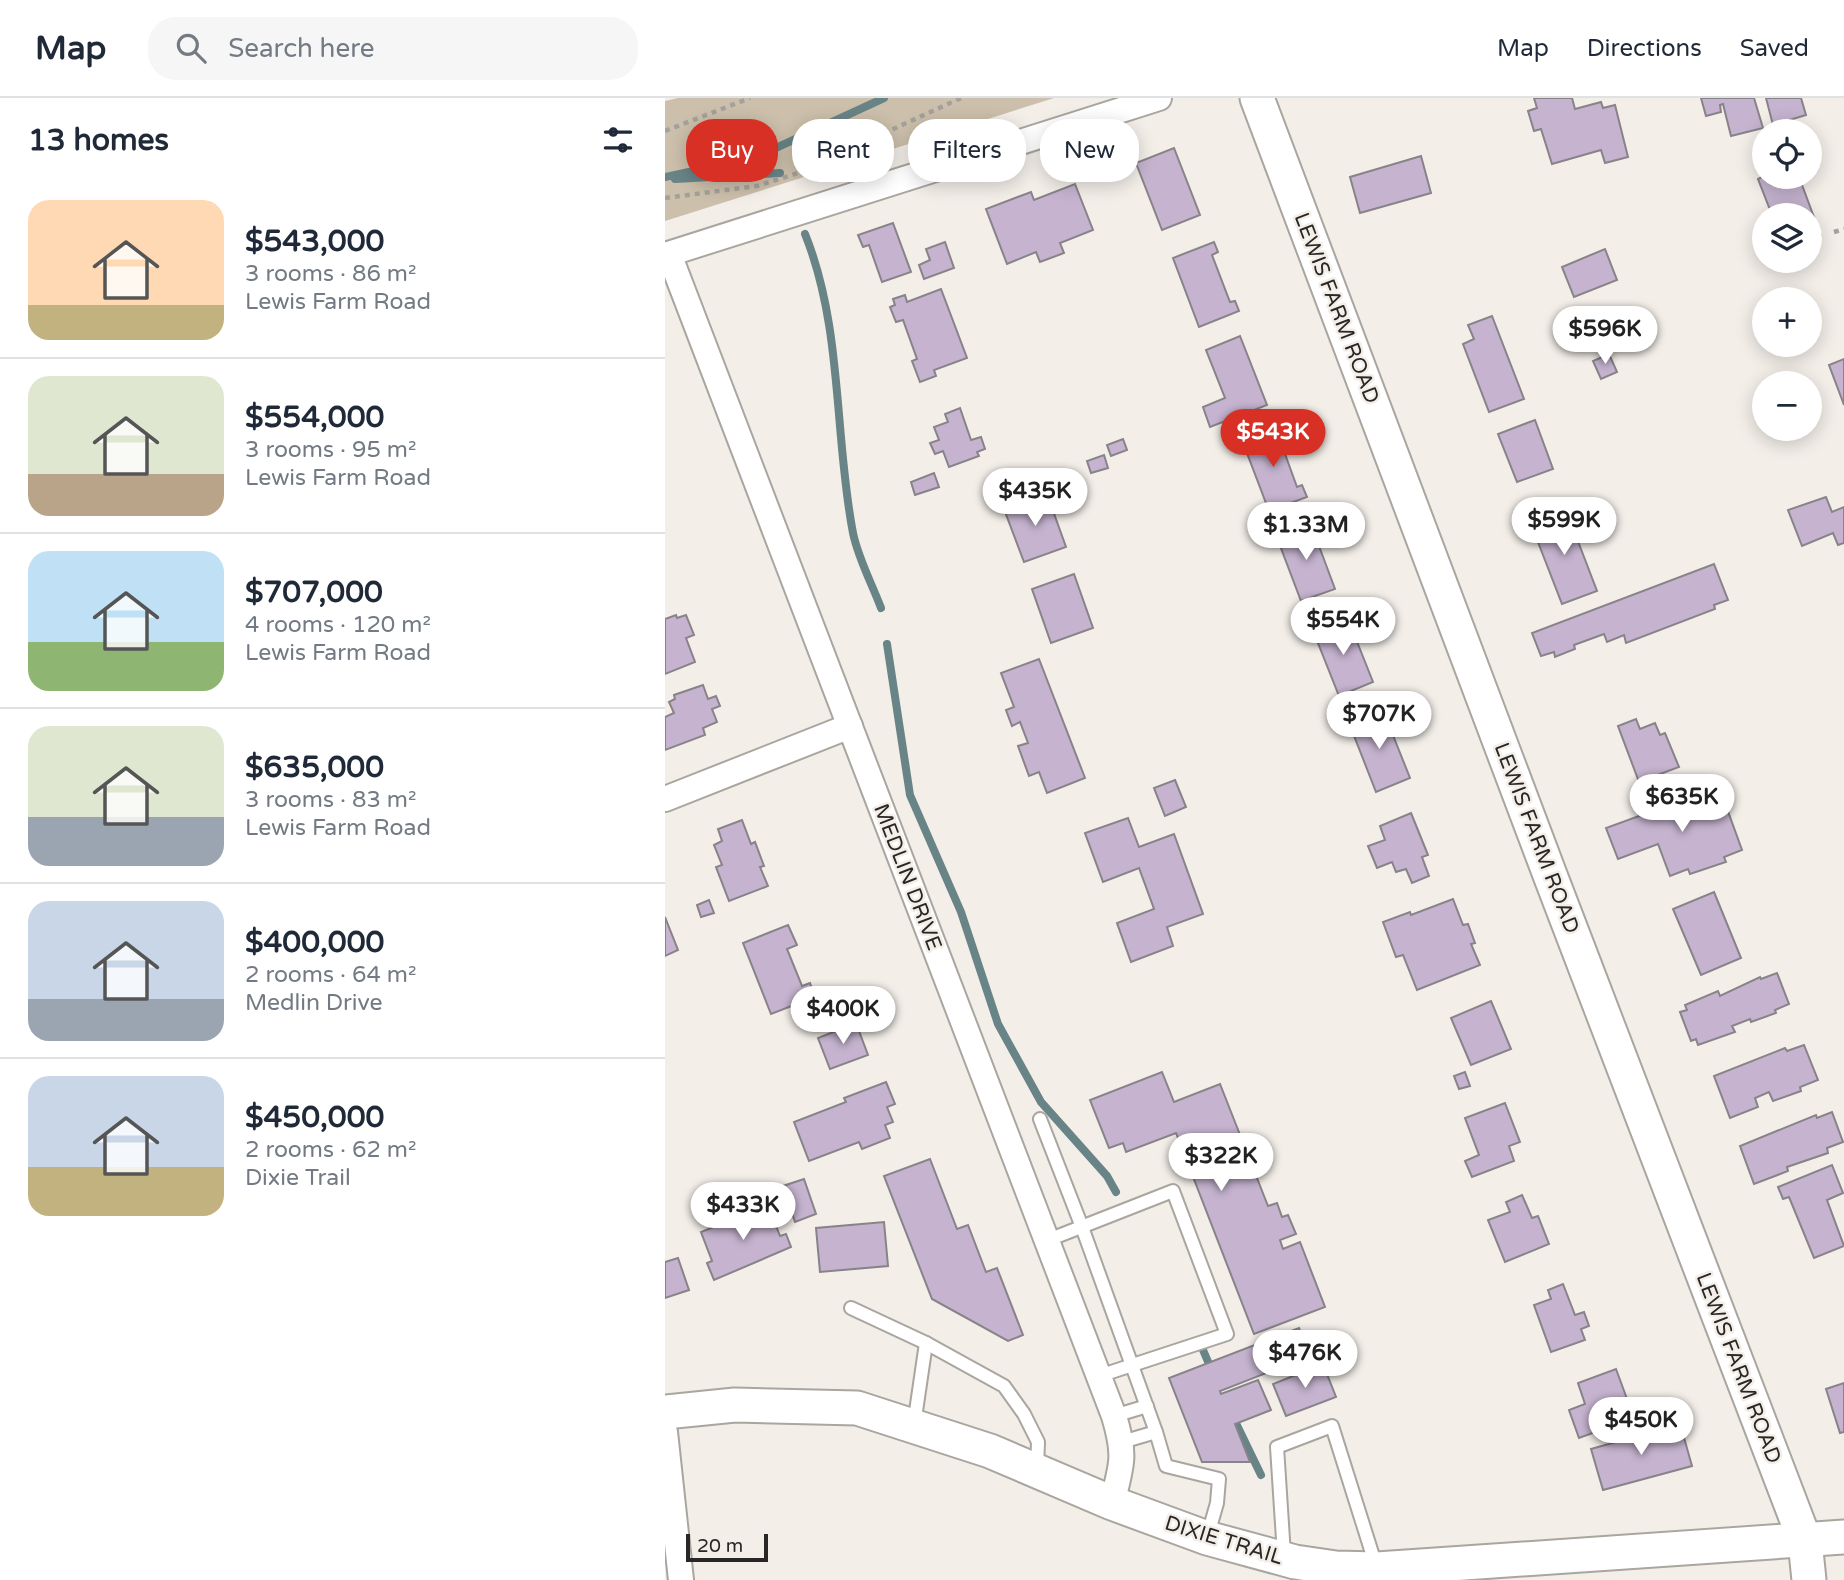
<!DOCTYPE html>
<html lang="en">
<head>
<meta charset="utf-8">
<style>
	:root { --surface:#fff; --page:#f6f6f7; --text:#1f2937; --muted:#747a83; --line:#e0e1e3; --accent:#d93025 }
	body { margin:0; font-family:"Varela Round",sans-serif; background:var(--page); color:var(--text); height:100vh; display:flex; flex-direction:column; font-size:26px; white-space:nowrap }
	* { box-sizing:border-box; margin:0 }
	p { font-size:23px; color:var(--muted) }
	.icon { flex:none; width:38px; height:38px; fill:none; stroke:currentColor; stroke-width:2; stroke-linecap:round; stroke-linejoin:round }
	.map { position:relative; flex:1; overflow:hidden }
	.details { display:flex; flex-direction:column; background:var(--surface); width:665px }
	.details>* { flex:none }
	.hud { position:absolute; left:21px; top:21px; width:665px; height:63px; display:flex; gap:14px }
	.fabs { position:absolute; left:1087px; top:21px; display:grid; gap:14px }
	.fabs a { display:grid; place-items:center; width:70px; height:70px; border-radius:50%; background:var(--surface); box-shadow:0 4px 18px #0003; font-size:35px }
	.scale { position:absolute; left:21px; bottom:18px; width:82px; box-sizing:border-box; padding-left:7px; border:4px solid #292725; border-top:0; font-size:19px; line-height:24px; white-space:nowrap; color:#292725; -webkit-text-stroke:5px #f3eee8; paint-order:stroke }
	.price { position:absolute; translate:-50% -60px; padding:0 16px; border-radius:24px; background:#fff; color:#222; font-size:23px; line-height:46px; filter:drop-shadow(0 2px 4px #0008) }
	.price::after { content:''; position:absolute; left:50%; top:42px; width:21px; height:16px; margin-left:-10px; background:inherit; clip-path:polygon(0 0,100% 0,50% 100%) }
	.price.active { background:var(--accent); color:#fff }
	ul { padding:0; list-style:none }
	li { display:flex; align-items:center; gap:21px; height:175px; padding:0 28px }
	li+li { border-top:2px solid var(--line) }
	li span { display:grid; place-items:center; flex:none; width:196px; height:140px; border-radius:21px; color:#555 }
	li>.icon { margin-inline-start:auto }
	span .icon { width:84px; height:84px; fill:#fffc; stroke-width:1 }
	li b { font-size:30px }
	h2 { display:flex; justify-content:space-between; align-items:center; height:84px; padding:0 28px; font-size:30px }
	.chip { padding:0 24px; border-radius:28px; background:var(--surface); box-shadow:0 4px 18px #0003; font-size:24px; line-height:63px }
	.chip.active { background:var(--accent); color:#fff }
	header { display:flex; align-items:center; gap:42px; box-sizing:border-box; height:98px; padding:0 35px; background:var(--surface); border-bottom:2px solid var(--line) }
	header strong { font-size:33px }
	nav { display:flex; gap:38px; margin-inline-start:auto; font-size:24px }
	.search { width:490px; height:63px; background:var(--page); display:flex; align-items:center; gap:18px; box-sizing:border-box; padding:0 24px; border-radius:28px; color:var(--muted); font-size:26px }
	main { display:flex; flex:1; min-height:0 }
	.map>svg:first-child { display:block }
</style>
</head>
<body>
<header>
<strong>Map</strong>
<div class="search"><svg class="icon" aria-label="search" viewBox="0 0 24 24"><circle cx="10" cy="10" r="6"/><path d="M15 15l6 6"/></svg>Search here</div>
<nav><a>Map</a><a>Directions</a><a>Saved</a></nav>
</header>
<main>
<section class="details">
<h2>13 homes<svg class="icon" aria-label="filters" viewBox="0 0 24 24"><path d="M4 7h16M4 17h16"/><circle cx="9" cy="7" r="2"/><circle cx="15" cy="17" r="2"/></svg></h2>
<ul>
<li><span style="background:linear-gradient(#ffd9b3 75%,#c2b280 0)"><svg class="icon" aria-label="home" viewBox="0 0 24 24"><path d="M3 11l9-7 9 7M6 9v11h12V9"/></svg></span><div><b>$543,000</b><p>3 rooms · 86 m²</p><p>Lewis Farm Road</p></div></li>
<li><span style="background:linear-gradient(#dfe7d0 70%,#b9a48a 0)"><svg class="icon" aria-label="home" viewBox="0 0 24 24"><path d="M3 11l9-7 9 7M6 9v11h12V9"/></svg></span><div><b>$554,000</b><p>3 rooms · 95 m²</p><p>Lewis Farm Road</p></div></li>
<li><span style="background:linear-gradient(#bfe0f5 65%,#8fb573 0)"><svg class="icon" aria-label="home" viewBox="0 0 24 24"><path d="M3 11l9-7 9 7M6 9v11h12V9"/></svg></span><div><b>$707,000</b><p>4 rooms · 120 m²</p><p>Lewis Farm Road</p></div></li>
<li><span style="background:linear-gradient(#dfe7d0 65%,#9aa5b1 0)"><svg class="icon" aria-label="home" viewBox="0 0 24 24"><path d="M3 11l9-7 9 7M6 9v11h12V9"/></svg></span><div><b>$635,000</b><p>3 rooms · 83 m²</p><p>Lewis Farm Road</p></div></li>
<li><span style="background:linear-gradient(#c9d6e8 70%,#9aa5b1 0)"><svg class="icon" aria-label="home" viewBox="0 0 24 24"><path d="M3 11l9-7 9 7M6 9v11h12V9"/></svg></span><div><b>$400,000</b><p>2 rooms · 64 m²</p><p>Medlin Drive</p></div></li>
<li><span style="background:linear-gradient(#c9d6e8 65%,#c2b280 0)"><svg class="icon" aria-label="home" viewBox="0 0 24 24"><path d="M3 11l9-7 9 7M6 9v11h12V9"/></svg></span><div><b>$450,000</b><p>2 rooms · 62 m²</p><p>Dixie Trail</p></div></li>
</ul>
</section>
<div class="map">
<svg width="1179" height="1482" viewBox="0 0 1179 1482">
	<rect width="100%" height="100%" fill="#f3eee8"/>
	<!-- green -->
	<polygon fill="#ccbfab" points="13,0 389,0 0,123 0,3"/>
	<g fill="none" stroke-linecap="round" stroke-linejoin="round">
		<!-- stream -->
		<g stroke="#698487" stroke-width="8">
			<polyline points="0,79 89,60 219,0"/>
			<polyline points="10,81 115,75"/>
			<path d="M140,136C178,230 169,337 188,435C193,460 207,486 216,510"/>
			<polyline points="222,546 245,697 296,814 333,926 376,1004 442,1078 451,1094"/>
			<polyline points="538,1252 547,1273"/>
			<polyline points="567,1317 596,1377"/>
		</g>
	</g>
	<!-- building -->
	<g fill="#c5b3cf" stroke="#878389" stroke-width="2">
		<polygon points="869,0 907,0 910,11 936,4 938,10 950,7 963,59 940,65 936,52 887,66 876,31 869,33 863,13 872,10"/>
		<polygon points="1036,0 1089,0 1098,30 1066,38 1058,6 1055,7 1056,14 1041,18"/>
		<polygon points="1101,0 1136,0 1141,17 1108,27"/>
		<polygon points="509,50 535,117 497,132 471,65"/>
		<polygon points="756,58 766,95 695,115 685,79"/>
		<polygon points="1099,78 1134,79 1156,138 1144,142 1144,117 1107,117 1093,81"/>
		<polygon points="410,86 428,132 395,145 399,155 375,164 371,154 342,166 321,111 366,94 369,102"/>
		<polygon points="228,125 246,174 217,184 204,147 198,149 193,137"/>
		<polygon points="280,144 289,170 259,181 254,167 265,162 261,151"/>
		<polygon points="549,144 553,154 547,157 565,204 570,203 574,213 534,229 508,160"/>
		<polygon points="940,151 952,182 909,199 897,169"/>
		<polygon points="276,191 302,260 269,272 271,278 255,284 247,263 252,261 238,222 231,224 225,209 230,207 228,201 240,197 242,204"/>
		<polygon points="827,218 859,301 824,314 798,246 809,241 803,227"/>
		<polygon points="575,238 602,307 545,329 538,309 560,300 541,252"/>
		<polygon points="944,256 952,274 936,281 928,263"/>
		<polygon points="1179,261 1179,307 1164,267"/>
		<polygon points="295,310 306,342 316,339 320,351 312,354 314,358 284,369 278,353 270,356 265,345 274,342 269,329 283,324 280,316"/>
		<polygon points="870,322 888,371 852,384 833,336"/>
		<polygon points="615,328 620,341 615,342 632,389 637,387 642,399 604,413 577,342"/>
		<polygon points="458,341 462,352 446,358 442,347"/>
		<polygon points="439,357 443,370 426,375 422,363"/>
		<polygon points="269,375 274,389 250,397 246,384"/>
		<polygon points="382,396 401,449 359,464 339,411"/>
		<polygon points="1161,399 1167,414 1179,409 1179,445 1173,447 1168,435 1137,448 1123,412"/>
		<polygon points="901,412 932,493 897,506 866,426"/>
		<polygon points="645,424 670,491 636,503 611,437"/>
		<polygon points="1049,466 1063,502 1049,507 1050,511 961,545 959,537 942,544 939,536 909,547 910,551 890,559 889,554 876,558 867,535"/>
		<polygon points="409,476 428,530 386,545 367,491"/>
		<polygon points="11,517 12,520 21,517 29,537 21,540 30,564 0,576 0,521"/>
		<polygon points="683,521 708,584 674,598 649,535"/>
		<polygon points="374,561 420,680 382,695 374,674 364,678 353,648 363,645 355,624 347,628 341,612 349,609 336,575"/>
		<polygon points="38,587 43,601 51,598 55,608 47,611 52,624 38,630 40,637 0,652 0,619 9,615 4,604 10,601 9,597"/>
		<polygon points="718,612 745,680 711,694 684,625"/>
		<polygon points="971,621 975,631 990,625 995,637 1000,635 1014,669 974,684 953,628"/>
		<polygon points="510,682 521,709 500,718 489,690"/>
		<polygon points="1051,689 1055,698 1057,697 1077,752 1059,759 1061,764 1025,776 1023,771 1005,778 993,746 953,761 941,730 1004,707 1008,715 1023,709 1020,701"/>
		<polygon points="746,715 763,757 757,759 764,778 747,785 741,771 731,774 727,764 712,770 703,748 720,742 715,728"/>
		<polygon points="463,720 474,749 509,736 538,816 502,829 508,848 466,864 452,825 489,811 474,770 438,784 420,735"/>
		<polygon points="77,722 86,746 90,744 99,768 95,769 103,788 64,803 51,769 57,767 49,747 57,743 53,731"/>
		<polygon points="1049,794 1076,860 1036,877 1008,811"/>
		<polygon points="788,801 798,827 803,826 810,845 806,846 815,867 752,892 738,857 731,859 718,824 745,814 746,817"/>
		<polygon points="44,802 49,815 36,819 32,807"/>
		<polygon points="0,819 13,852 0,858"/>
		<polygon points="123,827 132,847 122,851 137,888 145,885 150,899 106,916 78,845"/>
		<polygon points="1112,875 1124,906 1110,912 1111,915 1086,924 1085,921 1067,928 1070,934 1033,947 1031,941 1026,943 1015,914 1022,912 1020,907 1053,893 1055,898 1095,879 1096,881"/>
		<polygon points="826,903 846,951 806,967 786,920"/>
		<polygon points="191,925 203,957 165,971 153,940"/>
		<polygon points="1139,947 1153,982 1135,989 1136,993 1108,1003 1104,994 1090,1000 1093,1009 1065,1020 1049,978 1120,950 1122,953"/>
		<polygon points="497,974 509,1004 555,986 603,1108 612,1105 617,1119 623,1117 631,1136 615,1142 618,1151 635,1144 660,1209 589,1236 511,1035 461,1054 458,1045 444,1050 425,1002"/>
		<polygon points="800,974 805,988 794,991 789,978"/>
		<polygon points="221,984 230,1006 222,1009 228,1024 220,1027 225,1040 197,1051 194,1044 144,1063 129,1024 181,1004 179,1000"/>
		<polygon points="840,1005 855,1044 844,1048 849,1063 807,1079 800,1063 814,1057 800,1020"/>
		<polygon points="1167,1014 1178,1044 1162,1050 1163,1055 1122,1069 1123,1073 1089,1086 1075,1048 1151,1017 1152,1020"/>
		<polygon points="265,1061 292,1131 303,1127 321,1174 332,1170 358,1237 343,1243 267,1201 219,1078"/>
		<polygon points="1167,1067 1178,1095 1162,1102 1179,1148 1149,1160 1124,1099 1118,1101 1113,1089"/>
		<polygon points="139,1081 151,1116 130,1124 118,1088"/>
		<polygon points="857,1097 867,1120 873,1118 884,1146 840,1164 823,1122 845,1114 841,1104"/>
		<polygon points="103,1107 115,1138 121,1136 126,1149 49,1182 42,1165 47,1163 36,1134"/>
		<polygon points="219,1124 223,1168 155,1174 151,1130"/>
		<polygon points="13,1160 24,1192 0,1200 0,1164"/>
		<polygon points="898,1186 910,1217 919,1214 924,1228 916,1231 920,1242 886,1254 869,1207 886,1201 883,1192"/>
		<polygon points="634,1230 645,1258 555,1293 556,1296 593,1282 606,1312 570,1326 585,1364 537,1364 504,1280"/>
		<polygon points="658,1266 671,1299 621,1318 608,1286"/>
		<polygon points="951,1271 969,1320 914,1340 904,1312 920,1306 913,1285"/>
		<polygon points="1179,1285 1179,1334 1175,1335 1161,1291"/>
		<polygon points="1008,1328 1009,1331 1016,1329 1027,1368 938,1392 926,1351"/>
	</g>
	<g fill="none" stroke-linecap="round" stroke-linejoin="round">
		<defs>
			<g id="lane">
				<polyline points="375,1021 417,1129 491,1334 457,1344"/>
				<polyline points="383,1142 508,1093 562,1236 434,1278"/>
				<polyline points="186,1210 261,1245 249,1327"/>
				<polyline points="261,1245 339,1288 359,1316 373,1344 372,1371"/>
				<polyline points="449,1318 482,1308"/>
				<polyline points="491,1334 501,1368 554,1381 552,1405 542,1440"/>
				<polyline points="619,1457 612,1349 667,1328 712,1471"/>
			</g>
			<g id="street">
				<path d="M4,156L449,1318C461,1358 457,1366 447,1405"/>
				<polyline points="0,157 494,0"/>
				<polyline points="0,701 185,628"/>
				<polyline points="0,1334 16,1482"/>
			</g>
			<g id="secondary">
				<polyline points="592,0 885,777 1140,1443 1144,1482"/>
				<polyline points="0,1314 70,1307 192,1310 325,1353 447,1405 542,1440 630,1464 671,1470 712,1471 1179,1439"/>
			</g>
		</defs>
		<!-- lane casing -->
		<use href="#lane" stroke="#a9a59f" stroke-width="16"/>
		<!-- street casing -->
		<use href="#street" stroke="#a9a59f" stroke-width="28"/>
		<!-- secondary casing -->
		<use href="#secondary" stroke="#a9a59f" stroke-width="37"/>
		<!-- path -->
		<g stroke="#a4a19c" stroke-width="4.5" stroke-dasharray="5 5" stroke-linecap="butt">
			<polyline points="0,33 85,0"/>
			<polyline points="0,100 92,88 130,76 296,0"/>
			<polyline points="1169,134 1179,131"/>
		</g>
		<!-- lane -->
		<use href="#lane" stroke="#fff" stroke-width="12"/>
		<!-- street -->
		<use href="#street" stroke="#fff" stroke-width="24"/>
		<!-- secondary -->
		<use href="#secondary" stroke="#fff" stroke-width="33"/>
	</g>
	<g text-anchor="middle" stroke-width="5" stroke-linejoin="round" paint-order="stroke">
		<!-- street labels -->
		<g font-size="21" fill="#292725" stroke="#f3eee8">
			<text transform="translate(672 210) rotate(69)" y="7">LEWIS FARM ROAD</text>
			<text transform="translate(872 740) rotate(69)" y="7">LEWIS FARM ROAD</text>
			<text transform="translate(243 779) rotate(69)" y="7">MEDLIN DRIVE</text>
			<text transform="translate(1074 1270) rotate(69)" y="7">LEWIS FARM ROAD</text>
			<text transform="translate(559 1442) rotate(17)" y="7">DIXIE TRAIL</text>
		</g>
	</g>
</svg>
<div class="fabs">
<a><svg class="icon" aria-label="locate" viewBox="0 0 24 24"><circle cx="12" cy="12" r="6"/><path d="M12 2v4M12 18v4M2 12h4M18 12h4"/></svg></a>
<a><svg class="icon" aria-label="layers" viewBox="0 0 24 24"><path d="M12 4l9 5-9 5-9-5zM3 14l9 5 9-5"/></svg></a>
<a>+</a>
<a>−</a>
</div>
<div class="scale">20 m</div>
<b class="price" style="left:940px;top:268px">$596K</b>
<b class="price active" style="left:608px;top:371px">$543K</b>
<b class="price" style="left:370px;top:430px">$435K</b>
<b class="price" style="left:899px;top:459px">$599K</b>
<b class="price" style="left:641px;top:464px">$1.33M</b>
<b class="price" style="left:678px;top:559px">$554K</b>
<b class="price" style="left:714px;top:653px">$707K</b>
<b class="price" style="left:1017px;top:736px">$635K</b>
<b class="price" style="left:178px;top:948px">$400K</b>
<b class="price" style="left:556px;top:1095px">$322K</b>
<b class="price" style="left:78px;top:1144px">$433K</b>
<b class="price" style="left:640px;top:1292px">$476K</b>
<b class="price" style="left:976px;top:1359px">$450K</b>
<div class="hud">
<a class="chip active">Buy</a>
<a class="chip">Rent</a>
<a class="chip">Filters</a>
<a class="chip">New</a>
</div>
</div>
</main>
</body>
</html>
